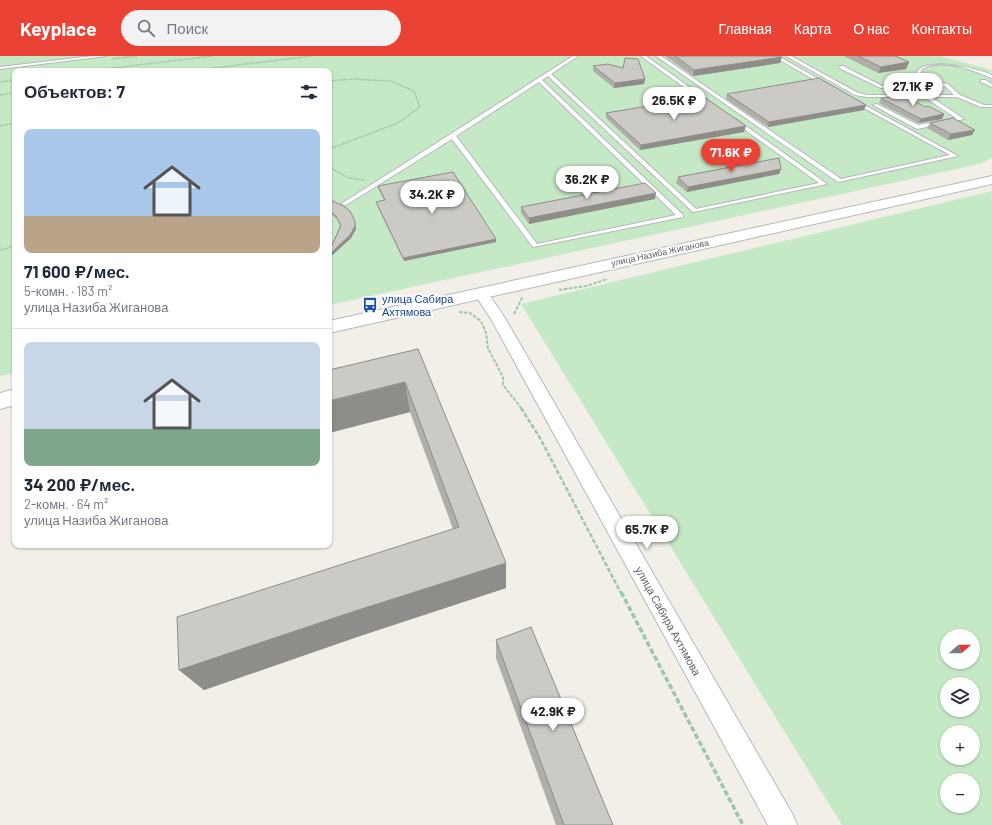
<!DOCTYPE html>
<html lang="ru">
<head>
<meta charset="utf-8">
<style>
	:root { --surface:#fff; --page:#f2f2f3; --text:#1f2937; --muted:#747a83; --line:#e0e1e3; --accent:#ea4335 }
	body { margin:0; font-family:Barlow,sans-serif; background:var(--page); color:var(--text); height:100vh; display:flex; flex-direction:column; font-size:15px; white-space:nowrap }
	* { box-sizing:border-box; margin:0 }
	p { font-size:13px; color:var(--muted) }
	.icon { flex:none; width:22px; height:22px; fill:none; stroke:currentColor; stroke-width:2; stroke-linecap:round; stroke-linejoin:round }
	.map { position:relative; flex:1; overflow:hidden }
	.drawer { position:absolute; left:12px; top:12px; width:320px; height:480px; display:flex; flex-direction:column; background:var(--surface); border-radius:8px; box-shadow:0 1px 3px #0004 }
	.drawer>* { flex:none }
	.needle { width:26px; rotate:70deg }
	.buttons { position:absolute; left:940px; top:573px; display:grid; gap:8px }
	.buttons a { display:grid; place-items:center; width:40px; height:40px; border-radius:50%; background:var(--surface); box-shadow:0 1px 3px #0004; font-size:20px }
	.price { position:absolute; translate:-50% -34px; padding:0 9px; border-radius:14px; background:#fff; color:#222; font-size:13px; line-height:26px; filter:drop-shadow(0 1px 2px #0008) }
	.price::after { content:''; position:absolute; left:50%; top:24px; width:12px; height:9px; margin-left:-6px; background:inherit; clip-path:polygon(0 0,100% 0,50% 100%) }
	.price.on { background:var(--accent); color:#fff }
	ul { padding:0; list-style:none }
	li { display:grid; align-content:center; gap:8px; height:212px; padding:0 12px }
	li+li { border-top:1px solid var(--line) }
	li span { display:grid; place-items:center; height:124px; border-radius:8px; color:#555 }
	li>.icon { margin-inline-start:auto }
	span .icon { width:72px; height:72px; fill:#fffc; stroke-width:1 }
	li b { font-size:17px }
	h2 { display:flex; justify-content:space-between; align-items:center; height:48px; padding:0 12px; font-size:17px }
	header { display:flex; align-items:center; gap:24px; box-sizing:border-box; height:56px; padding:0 20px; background:var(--accent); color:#fff }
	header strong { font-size:19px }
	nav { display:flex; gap:22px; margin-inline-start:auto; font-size:14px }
	.search { width:280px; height:36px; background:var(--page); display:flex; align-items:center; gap:10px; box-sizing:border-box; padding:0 14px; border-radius:22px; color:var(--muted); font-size:15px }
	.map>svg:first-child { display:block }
</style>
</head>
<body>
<header>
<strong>Keyplace</strong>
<div class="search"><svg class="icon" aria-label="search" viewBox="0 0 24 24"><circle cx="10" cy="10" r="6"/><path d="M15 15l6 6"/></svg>Поиск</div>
<nav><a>Главная</a><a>Карта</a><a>О нас</a><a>Контакты</a></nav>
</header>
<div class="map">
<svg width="992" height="769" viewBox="0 0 992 769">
	<rect width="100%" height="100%" fill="#f1efe8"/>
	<!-- green -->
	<g fill="#c5e8c5" fill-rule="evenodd">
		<polygon points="0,0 940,0 992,14 992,102 980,108 329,249 329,15 15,15 15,317 0,320"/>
		<path d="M992,135V769H842L521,248ZM947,580H973V606H947ZM947,628H973V654H947ZM947,676H973V702H947ZM947,724H973V750H947Z"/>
	</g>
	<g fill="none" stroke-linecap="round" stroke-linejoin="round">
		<defs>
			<g id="service">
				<polygon points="93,0 106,0 0,13 0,11"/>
				<path d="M573,0H578L551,18L696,153L819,127L734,66L733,65L736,63L827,128L693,156L548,20L542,24L683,159V161L533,191L452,83L346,149L341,148ZM539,26L676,159L537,188L456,80Z"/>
				<polygon points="641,0 646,0 714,49 710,50"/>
				<polygon points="656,0 661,0 841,123 950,99 853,46 853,44 855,44 958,100 838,126"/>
				<polygon points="773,0 778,0 829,29 825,30"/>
				<path d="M786,0H791L858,37L867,39H954L945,30L917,27L881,32L839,12V10H843L882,30L920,25L916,18C920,0 978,12 992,19V22C972,14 942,1 922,13L920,18L925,25L948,28L960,39L984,49H992V51H981L957,41H931L964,63L917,73L873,49L877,48L918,69L956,62L924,41H867L855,39Z"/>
				<polygon points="981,24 985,24 992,28 992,31 981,26"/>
			</g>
			<polygon id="minor" points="481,233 486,234 505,262 793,759 797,769 768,769 491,263 474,237 476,234"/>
			<g id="tertiary">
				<polygon points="992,120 992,128 329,277 329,265"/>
				<polygon points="15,333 15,349 0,353 0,337"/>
			</g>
		</defs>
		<!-- service casing -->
		<use href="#service" stroke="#b5b8bc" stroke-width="2"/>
		<!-- minor casing -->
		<use href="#minor" stroke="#b5b8bc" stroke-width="2"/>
		<!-- tertiary casing -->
		<use href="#tertiary" stroke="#b5b8bc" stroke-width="2"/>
		<!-- path-far3 -->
		<g stroke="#9cc7a9" stroke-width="1.5" stroke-dasharray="2 1" stroke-linecap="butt">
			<polyline points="112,3 137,0"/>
			<polyline points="88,15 212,0"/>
			<polyline points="190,15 311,0"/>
			<polyline points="329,25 352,23 390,25 414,35 420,51 398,67 329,93"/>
			<polyline points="0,26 15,24"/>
			<polyline points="0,39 15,37"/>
			<polyline points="0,70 15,67"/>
			<polyline points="329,111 349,122 365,124"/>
			<polyline points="0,194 15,190"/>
		</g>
		<!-- path-far2 -->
		<g stroke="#9cc7a9" stroke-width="2" stroke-dasharray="3.5 1.5" stroke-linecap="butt">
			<polyline points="559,234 586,230 608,223"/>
			<polyline points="459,256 470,257 481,265 486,277 488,292 503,321 503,329 522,353"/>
			<polyline points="514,258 523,240"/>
		</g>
		<!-- path-far1 -->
		<polyline stroke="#9cc7a9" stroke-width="2.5" stroke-dasharray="4.5 2" stroke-linecap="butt" points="521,352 540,382 621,537"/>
		<!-- path -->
		<polyline stroke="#9cc7a9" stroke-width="3.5" stroke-dasharray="5.5 2.5" stroke-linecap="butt" points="621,536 743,769"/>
		<!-- service -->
		<use href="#service" fill="#fff" fill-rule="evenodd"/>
		<!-- minor -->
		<use href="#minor" fill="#fff" fill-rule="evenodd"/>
		<!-- tertiary -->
		<use href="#tertiary" fill="#fff" fill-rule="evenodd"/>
	</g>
	<!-- wall -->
	<g fill="#afaea9">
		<polygon points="665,0 781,0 780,7 693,20"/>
		<polygon points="844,0 895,0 909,6 906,13 878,17"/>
		<polygon points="593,10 645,23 644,28 614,32 593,15"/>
		<polygon points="727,38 866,49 864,54 768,71 726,43"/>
		<polygon points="881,42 925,51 944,58 942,63 918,67 879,47"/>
		<polygon points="606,57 744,76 640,94 606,62"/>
		<polygon points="930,67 972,79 948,84 927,72"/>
		<polygon points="781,113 779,118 687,136 676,127 678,121"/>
		<polygon points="378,130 496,186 404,205 377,149 376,146 384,144 378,132"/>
		<polygon points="329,143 355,165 356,173 351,182 329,202 329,195 340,170 337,163 329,156"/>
		<polygon points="655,143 529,168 521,157 521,151"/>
		<polygon points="418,293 506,532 360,580 204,634 179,614 453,473 410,356 329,377 329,314"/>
		<polygon points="496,584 613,769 556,769 496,602"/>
	</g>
	<!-- shaded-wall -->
	<g fill="#8f8d8a">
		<polygon points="782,1 780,7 693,20 694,14"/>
		<polygon points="909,6 906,13 878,17 881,11"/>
		<polygon points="645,23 644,28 614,32 615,27"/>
		<polygon points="866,49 864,54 768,71 769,66"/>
		<polygon points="944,58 942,63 918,67 921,63"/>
		<polygon points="746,70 744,76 640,94 641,89"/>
		<polygon points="975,74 972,79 948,84 951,78"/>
		<polygon points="781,113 779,118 687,136 688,131"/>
		<polygon points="656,137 655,143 529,168 529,162"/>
		<polygon points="355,170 356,173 351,182 329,202 329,199"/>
		<polygon points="496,183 496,186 404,205 403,202"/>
		<polygon points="405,326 410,356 329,377 329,345"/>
		<polygon points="506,507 506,532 360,580 204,634 179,614 349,557"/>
	</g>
	<!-- building -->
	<g fill="#cccac5" stroke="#8f8d8a">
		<polygon points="675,0 781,0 782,1 694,14"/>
		<polygon points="858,0 895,0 909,6 881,11"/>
		<polygon points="625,2 638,3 645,23 615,27 593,10 608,8 623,12"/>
		<polygon points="819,22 866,49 769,66 727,38"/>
		<polygon points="904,39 925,51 928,50 944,58 921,63 881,42"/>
		<polygon points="704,41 746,70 641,89 606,57"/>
		<polygon points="953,62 975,74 951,78 930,67"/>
		<polygon points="779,102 781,113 688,131 678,121"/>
		<polygon points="453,116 496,183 403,202 376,146 385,144 378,130"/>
		<polygon points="645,127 656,137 529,162 521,151"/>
		<polygon points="329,143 345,151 350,155 355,165 355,170 350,179 329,199 329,195 341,170 336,160 329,154"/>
		<polygon points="418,293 506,507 349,557 179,614 177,561 459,471 405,326 329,345 329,314"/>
		<polygon points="531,571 613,769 564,769 496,584"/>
	</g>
	<!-- icons -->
	<defs>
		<symbol id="bus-bare" viewBox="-9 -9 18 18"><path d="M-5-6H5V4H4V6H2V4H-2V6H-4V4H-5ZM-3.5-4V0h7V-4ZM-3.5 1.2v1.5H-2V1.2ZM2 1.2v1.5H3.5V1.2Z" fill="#1a4fb4" stroke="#fff" stroke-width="2.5" paint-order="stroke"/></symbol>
	</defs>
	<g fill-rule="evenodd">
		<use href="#bus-bare" x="359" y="238" width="22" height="22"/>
	</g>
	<g text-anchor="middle" stroke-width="3.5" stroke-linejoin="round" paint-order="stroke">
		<!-- far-street labels -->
		<g font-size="9" fill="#5f6368" stroke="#fff">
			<text transform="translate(660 197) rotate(-12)" y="3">улица Назиба Жиганова</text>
		</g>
		<!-- transit labels -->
		<g font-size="11" fill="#164399" stroke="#fff" text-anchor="start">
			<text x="382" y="247">улица Сабира<tspan x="382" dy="13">Ахтямова</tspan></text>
		</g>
		<!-- street labels -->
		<g font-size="11" fill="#5f6368" stroke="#fff">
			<text transform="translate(668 565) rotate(61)" y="4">улица Сабира Ахтямова</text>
		</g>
	</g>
</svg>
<div class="buttons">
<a><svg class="needle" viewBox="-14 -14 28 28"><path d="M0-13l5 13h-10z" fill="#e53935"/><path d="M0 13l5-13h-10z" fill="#747a83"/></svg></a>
<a><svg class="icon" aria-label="layers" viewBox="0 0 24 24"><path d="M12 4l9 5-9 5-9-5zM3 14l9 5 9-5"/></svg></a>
<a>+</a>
<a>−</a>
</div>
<b class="price" style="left:913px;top:51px">27.1K ₽</b>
<b class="price" style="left:674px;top:65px">26.5K ₽</b>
<b class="price on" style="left:731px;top:117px">71.6K ₽</b>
<b class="price" style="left:587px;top:144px">36.2K ₽</b>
<b class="price" style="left:432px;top:159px">34.2K ₽</b>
<b class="price" style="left:647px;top:494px">65.7K ₽</b>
<b class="price" style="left:553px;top:676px">42.9K ₽</b>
<section class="drawer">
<h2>Объектов: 7<svg class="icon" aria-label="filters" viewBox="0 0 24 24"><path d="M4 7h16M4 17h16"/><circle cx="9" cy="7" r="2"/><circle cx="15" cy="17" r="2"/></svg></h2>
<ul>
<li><span style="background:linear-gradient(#a9c7e8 70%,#b9a48a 0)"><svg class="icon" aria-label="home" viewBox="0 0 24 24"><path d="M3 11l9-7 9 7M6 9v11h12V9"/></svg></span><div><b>71 600 ₽/мес.</b><p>5-комн. · 183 m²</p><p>улица Назиба Жиганова</p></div></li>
<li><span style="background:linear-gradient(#c9d6e8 70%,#7fa58c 0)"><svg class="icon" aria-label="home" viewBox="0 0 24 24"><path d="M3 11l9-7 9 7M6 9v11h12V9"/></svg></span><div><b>34 200 ₽/мес.</b><p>2-комн. · 64 m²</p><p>улица Назиба Жиганова</p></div></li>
</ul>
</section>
</div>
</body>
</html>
